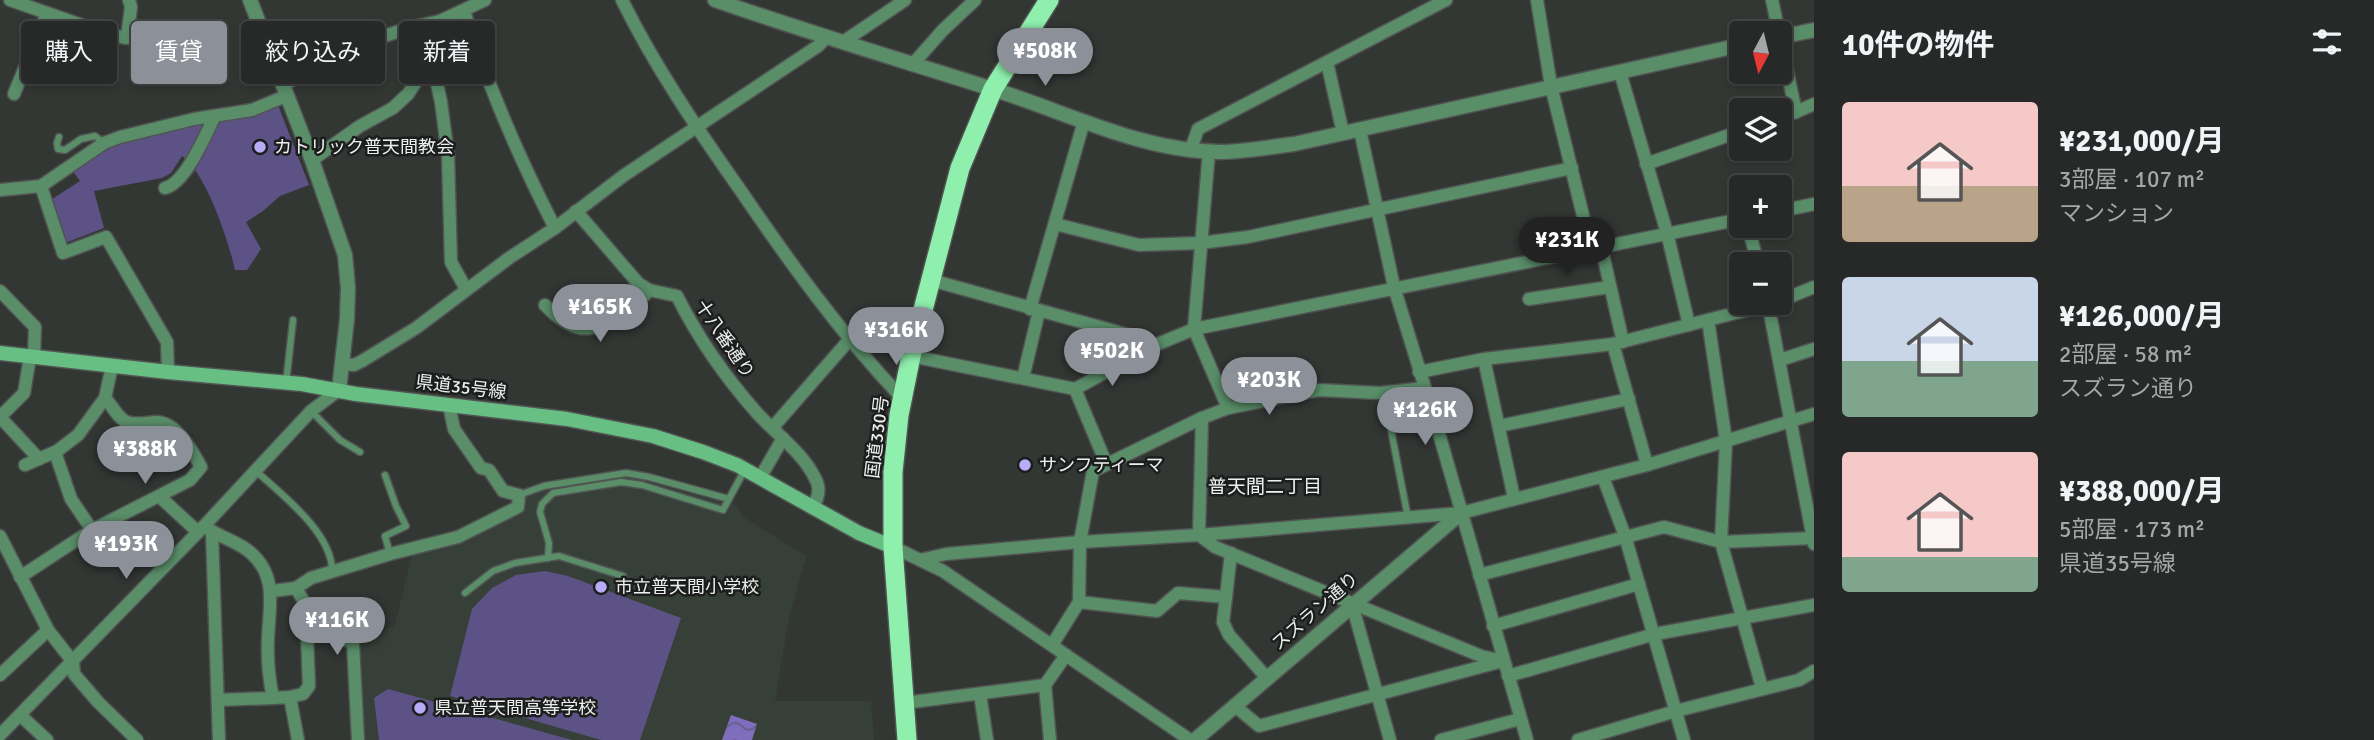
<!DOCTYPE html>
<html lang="ja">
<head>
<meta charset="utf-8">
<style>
	:root { --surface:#262927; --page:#323533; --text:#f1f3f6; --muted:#a4a6a7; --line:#424544; --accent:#8c9099 }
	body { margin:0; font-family:Signika,"Noto Sans JP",sans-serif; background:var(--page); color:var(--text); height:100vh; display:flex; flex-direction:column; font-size:26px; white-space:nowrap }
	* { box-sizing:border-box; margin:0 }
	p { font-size:23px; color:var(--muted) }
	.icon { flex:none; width:38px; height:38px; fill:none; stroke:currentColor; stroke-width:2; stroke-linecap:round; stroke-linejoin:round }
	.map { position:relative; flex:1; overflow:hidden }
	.side { display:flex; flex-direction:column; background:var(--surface); width:560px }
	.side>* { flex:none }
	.banner { position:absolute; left:21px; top:21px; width:665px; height:63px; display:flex; gap:14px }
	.needle { width:46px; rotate:187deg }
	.controls { position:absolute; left:1729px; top:21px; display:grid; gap:14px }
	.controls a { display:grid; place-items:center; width:63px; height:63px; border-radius:7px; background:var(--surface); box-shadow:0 4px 10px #0003,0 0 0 2px var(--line); font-size:35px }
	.price { position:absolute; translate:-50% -60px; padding:0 16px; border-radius:24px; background:var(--accent); color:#fff; font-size:23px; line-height:46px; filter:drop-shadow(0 2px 4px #0008) }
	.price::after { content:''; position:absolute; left:50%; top:42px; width:21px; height:16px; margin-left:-10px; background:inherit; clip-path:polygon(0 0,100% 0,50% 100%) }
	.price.current { background:#222; color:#fff }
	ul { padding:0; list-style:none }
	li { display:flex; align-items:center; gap:21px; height:175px; padding:0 28px }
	li span { display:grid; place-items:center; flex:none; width:196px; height:140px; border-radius:7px; color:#555 }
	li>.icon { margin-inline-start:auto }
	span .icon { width:84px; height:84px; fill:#fffc; stroke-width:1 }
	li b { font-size:30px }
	h2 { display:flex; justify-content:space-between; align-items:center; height:84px; padding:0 28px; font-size:30px }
	.chip { padding:0 24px; border-radius:7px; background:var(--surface); box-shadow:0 4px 10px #0003,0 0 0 2px var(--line); font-size:24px; line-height:63px }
	.chip.current { background:var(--accent); color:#fff }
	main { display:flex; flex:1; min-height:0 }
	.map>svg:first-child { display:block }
</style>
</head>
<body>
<main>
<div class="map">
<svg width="1814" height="740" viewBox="0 0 1814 740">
	<defs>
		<pattern id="water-waves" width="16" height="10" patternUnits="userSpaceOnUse" patternTransform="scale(1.75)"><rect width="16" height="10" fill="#7f6ebd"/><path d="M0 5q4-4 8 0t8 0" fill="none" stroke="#665d88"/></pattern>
	</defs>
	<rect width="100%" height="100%" fill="#333734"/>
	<!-- built -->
	<polygon fill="#364038" points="627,475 735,504 743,517 806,556 789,617 775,701 871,701 874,740 364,740 359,646 395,625 412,555 467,536 525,496 546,489"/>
	<!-- green -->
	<g fill="#5c5285">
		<path d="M278,105L309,185L280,196L263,211L246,222L261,249L247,270H235C228,239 206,173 182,156L171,173L162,178L94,191L104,228L65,243L49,201L80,181L72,170L103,149L122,141L216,119L246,117Z"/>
		<polygon points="545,571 568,576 681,618 640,740 601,740 450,696 472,609 492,588 516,575"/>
		<polygon points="388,689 572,740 379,740 374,698"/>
	</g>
	<!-- water -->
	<polygon fill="url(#water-waves)" points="731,715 757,724 752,740 722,740"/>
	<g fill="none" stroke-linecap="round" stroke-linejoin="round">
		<defs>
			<g id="service">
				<polyline points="59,137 57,143 58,149 65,150 81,139 95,136 104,143"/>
				<polyline points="286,383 293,320"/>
				<polyline points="311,411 340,440 360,452"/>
				<polyline points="1391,430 1408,518"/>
				<path d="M256,471C282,495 334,534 332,573"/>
				<polyline points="385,475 396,506 406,526 385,536 390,554"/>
				<polyline points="519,495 544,486 626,473 649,477 729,499"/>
				<polyline points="548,558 549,543 540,512 542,504 553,493 621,482 642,485 723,510 744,471"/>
				<polyline points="465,593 493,571 515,563 559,556 623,576"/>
			</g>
			<g id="minor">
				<polyline points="10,0 110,35 127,38 131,7 129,0"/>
				<path d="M622,0C655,67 698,130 741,191C790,263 842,335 902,398"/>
				<polyline points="1537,0 1551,86 1591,248"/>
				<polyline points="1772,0 1779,33"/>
				<path d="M464,11C488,86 519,158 555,228"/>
				<polyline points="1780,38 1796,112 1814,104"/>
				<polyline points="843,42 905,0"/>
				<polyline points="429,47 441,102 448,155 451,262 466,289"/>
				<polyline points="1327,62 1343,133"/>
				<polyline points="912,65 943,30 975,0"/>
				<polyline points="1620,72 1667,233 1689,325"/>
				<polyline points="283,85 352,46 413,27 440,21"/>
				<polyline points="14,94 47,13"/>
				<polyline points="1780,117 1796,112"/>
				<polyline points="1360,130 1394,287 1438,430 1527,740"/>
				<polyline points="1191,149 1198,129 1446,0"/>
				<polyline points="1209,151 1194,329 1228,408"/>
				<polyline points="312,160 360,126 393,108 408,94 423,71 431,36 440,21 485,0"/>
				<polyline points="1646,164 1741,131"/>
				<path d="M165,188C186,183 205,135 215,116"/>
				<polyline points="0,190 41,186"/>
				<path d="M576,211L638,283L649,290L677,296C698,338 726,378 757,413C776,434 802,452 815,478C821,488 818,499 812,508"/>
				<polyline points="1780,211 1814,204"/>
				<polyline points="1055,224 1139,245 1200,243 1248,237 1572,168"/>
				<polyline points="1748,226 1758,264"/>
				<polyline points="1601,246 1623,342"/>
				<polyline points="931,280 1143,339 1153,346"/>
				<polyline points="0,291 35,327 34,357"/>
				<polyline points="1529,299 1610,287"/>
				<polyline points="1780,301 1814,287"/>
				<polyline points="1768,303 1814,544"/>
				<path d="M545,305C570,332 589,336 620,315C631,307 641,301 649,290"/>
				<polyline points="1030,309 1084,121"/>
				<polyline points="1708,320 1726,441 1721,542 1762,688"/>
				<polyline points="1613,344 1647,465"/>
				<polyline points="911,356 1075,389 1153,346 1194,329 1741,219"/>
				<polyline points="1484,359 1514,498"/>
				<polyline points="1780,360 1814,349"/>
				<polyline points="342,364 354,365 362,361 416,328 509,258 555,228 623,176 818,46 827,37"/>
				<polyline points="168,372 167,342 106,237 63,253 41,186 104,143 120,137 194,119 252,110 286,96"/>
				<polyline points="1419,372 1484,359 1613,344 1775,303"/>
				<polyline points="1023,378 1039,311"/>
				<polyline points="1075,389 1106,463"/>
				<polyline points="0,417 24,393 30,357"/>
				<polyline points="0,417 39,459"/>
				<polyline points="1499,426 1629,399"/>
				<polyline points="773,427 850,339"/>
				<polyline points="55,452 71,499 92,530"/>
				<polyline points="25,465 57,451 78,435 105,398 112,366"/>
				<polyline points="1603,477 1625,536 1684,740"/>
				<polyline points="760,478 783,438"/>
				<polyline points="160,497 198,532"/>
				<path d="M204,526C218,537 238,541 251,553C278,577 269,607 268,639C267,659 269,679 273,698L290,697L298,740"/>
				<polyline points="212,532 219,740"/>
				<polyline points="1199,535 1202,418 1228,408 1319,390 1380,393 1424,388"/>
				<polyline points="1199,535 1215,547 1481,656 1503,661"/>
				<polyline points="0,536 48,630 73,662 74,674 98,702 137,740"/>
				<polyline points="893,547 943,571 1190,740"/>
				<polyline points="920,560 946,554 1080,542 1199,535 1461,513 1647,465 1814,414"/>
				<polyline points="1479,575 1664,527 1721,542 1814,538"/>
				<path d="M20,577L92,530L190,480L201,467C192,450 176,421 155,422C146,423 135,425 127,422C118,419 112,405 105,398"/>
				<path d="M296,588C314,619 318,630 353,643L358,740"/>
				<polyline points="272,591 296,588 311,578 390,554 458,537 518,507 519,495 503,491 489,470 481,468 454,429 449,405"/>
				<polyline points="1226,597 1223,622 1229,635 1267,678"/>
				<polyline points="1079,602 1157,611 1178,593 1226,597 1231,553"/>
				<polyline points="1352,604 1390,740"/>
				<polyline points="1493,626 1639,584"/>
				<polyline points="1052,645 1079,602 1080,542 1093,471 1202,418"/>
				<polyline points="0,675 48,630"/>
				<polyline points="1508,676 1655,634 1814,605"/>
				<polyline points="1045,685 1050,740"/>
				<polyline points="980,694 987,740"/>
				<polyline points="290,697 303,694 309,686 307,635 310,613"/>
				<polyline points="218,700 273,698"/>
				<polyline points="904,703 1045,685 1066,655"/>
				<polyline points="1235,706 1259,726 1499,662"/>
				<polyline points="20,715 47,740"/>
				<polyline points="0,735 204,526 311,411 339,390"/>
				<polyline points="1441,740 1520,719"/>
				<polyline points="1578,740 1676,711 1799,680 1814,671"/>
			</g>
			<g id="tertiary">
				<polyline points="250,0 312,160 345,255 348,288 347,319 339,390"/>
				<path d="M715,0C806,32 898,59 989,88C1065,111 1139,151 1220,152C1244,152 1269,147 1294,144L1741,45"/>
				<polyline points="1780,37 1814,30"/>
				<polyline points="1195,740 1461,513"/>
			</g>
			<polyline id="secondary" points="0,353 168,372 302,384 356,394 567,419 653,436 703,452 737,465 859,533 893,547"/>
			<polyline id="trunk" points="907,740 893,547 893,472 899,415 911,356 960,168 993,89 1049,0"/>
		</defs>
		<!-- service casing -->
		<use href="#service" stroke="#515452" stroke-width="9"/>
		<!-- minor casing -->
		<use href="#minor" stroke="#515452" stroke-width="15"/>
		<!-- tertiary casing -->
		<use href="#tertiary" stroke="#515452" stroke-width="17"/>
		<!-- secondary casing -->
		<use href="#secondary" stroke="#515452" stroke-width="17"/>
		<!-- trunk casing -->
		<use href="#trunk" stroke="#515452" stroke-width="22"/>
		<!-- service -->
		<use href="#service" stroke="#598e69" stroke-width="6"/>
		<!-- minor -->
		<use href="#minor" stroke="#598e69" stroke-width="12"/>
		<!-- tertiary -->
		<use href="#tertiary" stroke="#598e69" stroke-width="14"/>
		<!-- secondary -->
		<use href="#secondary" stroke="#67bf84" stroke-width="14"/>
		<!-- trunk -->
		<use href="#trunk" stroke="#8ff0ae" stroke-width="19"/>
	</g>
	<!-- markers -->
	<g fill="#b9abf7" stroke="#1c1e1d" stroke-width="2.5">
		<circle cx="260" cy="147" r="7"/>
		<circle cx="1025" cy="465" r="7"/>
		<circle cx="601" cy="587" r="7"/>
		<circle cx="420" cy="708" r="7"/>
	</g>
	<g text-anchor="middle" stroke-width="5" stroke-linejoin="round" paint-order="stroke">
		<!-- poi labels -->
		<g font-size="18" fill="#ecefed" stroke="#1c1e1d" text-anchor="start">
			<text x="274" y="153">カトリック普天間教会</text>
			<text x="1039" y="471">サンフティーマ</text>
			<text x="615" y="593">市立普天間小学校</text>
			<text x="434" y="714">県立普天間高等学校</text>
		</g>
		<!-- street labels -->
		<g font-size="18" fill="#ecefed" stroke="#1c1e1d">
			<text transform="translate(725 339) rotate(56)" y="6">十八番通り</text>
			<text transform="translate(461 387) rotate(7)" y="6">県道35号線</text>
			<text transform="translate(877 437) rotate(-83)" y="6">国道330号</text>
			<text transform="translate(1315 611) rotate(-41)" y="6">スズラン通り</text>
		</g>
		<!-- neighbourhood labels -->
		<g font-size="19" fill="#ecefed" stroke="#1c1e1d">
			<text x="1265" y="493">普天間二丁目</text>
		</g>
	</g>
</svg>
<div class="controls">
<a><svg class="needle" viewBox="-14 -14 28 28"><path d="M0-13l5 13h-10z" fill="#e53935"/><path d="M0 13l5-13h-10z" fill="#a4a6a7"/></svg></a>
<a><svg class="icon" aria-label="layers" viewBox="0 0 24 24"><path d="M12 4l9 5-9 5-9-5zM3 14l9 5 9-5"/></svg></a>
<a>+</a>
<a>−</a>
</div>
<b class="price" style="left:1045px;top:88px">¥508K</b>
<b class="price current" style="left:1567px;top:277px">¥231K</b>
<b class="price" style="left:600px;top:344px">¥165K</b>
<b class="price" style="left:896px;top:367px">¥316K</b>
<b class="price" style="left:1112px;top:388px">¥502K</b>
<b class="price" style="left:1269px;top:417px">¥203K</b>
<b class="price" style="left:1425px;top:447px">¥126K</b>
<b class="price" style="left:145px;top:486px">¥388K</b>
<b class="price" style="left:126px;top:581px">¥193K</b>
<b class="price" style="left:337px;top:657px">¥116K</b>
<div class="banner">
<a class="chip">購入</a>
<a class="chip current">賃貸</a>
<a class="chip">絞り込み</a>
<a class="chip">新着</a>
</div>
</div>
<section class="side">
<h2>10件の物件<svg class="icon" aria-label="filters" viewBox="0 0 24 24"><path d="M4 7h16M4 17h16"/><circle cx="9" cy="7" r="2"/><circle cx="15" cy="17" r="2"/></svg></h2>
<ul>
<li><span style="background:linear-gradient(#f6c9c9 60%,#b9a48a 0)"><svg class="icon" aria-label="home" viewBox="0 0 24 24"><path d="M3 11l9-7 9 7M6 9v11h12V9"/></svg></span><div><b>¥231,000/月</b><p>3部屋 · 107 m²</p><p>マンション</p></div></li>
<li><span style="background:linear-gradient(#c9d6e8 60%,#7fa58c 0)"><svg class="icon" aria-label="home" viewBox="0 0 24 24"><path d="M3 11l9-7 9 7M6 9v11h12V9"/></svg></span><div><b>¥126,000/月</b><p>2部屋 · 58 m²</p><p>スズラン通り</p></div></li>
<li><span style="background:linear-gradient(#f6c9c9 75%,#7fa58c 0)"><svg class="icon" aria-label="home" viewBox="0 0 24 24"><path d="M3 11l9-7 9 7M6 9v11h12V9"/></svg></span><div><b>¥388,000/月</b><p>5部屋 · 173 m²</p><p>県道35号線</p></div></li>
</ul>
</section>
</main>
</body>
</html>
